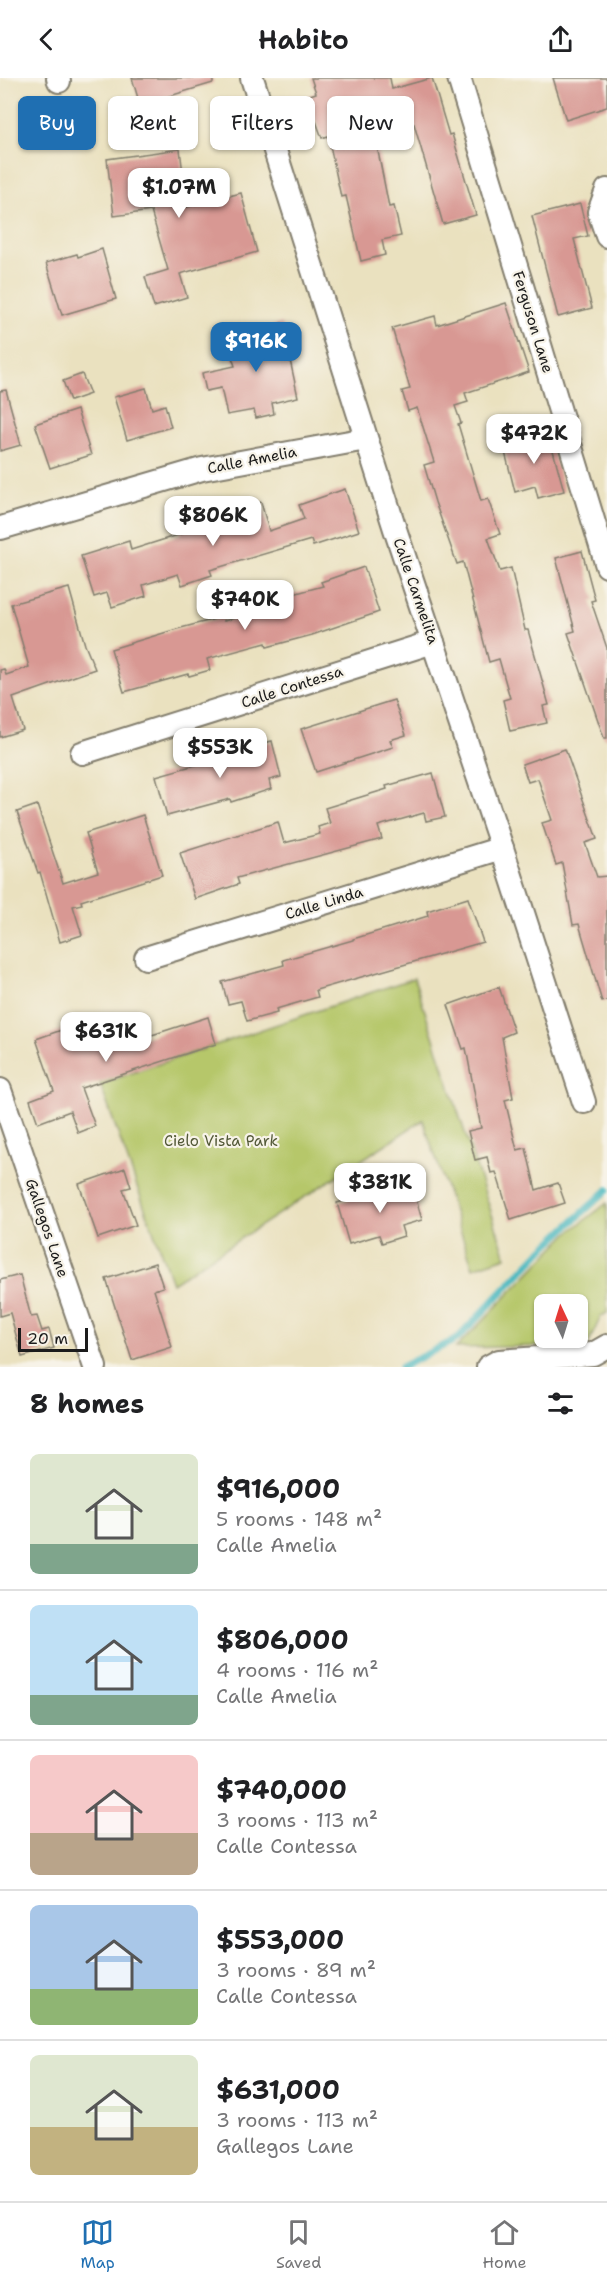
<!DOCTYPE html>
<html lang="en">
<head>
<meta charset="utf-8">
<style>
	:root { --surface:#fff; --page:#f6f6f6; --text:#202124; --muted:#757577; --line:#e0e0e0; --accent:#1f6fb2 }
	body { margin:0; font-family:"Shantell Sans",sans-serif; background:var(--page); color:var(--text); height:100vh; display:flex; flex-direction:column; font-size:22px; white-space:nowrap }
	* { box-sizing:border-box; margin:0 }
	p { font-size:20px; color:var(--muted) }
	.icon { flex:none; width:33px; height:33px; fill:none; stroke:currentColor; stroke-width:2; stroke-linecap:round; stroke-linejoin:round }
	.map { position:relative; height:1289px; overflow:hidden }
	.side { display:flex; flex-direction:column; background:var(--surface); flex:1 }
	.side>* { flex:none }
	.top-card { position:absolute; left:18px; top:18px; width:572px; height:54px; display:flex; gap:12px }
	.needle { width:39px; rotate:356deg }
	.fabs { position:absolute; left:534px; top:1216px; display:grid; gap:12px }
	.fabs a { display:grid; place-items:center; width:54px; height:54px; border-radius:9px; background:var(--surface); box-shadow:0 2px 4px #0004; font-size:30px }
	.scale { position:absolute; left:18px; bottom:15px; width:70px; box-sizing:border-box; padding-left:6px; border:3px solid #1c1c1c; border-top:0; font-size:16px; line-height:21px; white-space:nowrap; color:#1c1c1c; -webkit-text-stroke:4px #f7f3e8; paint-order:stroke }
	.price { position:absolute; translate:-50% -51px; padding:0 14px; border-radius:12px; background:#fff; color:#222; font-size:20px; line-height:39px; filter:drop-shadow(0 2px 3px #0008) }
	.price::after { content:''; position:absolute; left:50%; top:36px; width:18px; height:14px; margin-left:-9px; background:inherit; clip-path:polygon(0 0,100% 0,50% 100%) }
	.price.current { background:var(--accent); color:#fff }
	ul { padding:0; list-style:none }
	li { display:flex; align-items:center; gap:18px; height:150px; padding:0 30px }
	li+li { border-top:2px solid var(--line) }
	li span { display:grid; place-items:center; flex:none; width:168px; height:120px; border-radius:9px; color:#555 }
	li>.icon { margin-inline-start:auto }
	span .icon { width:72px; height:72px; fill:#fffc; stroke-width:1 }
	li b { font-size:26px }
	h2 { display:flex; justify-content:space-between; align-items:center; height:72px; padding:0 30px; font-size:26px }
	.tag { padding:0 21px; border-radius:9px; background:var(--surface); box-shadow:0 2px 4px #0004; font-size:21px; line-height:54px }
	.tag.current { background:var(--accent); color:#fff }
	header { display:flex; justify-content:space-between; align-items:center; height:78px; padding:0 30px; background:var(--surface); font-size:27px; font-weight:600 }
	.menu { display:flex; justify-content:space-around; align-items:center; height:84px; border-top:2px solid var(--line); background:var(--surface); font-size:16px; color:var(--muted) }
	.menu a { display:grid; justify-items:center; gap:3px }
	.menu .current { color:var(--accent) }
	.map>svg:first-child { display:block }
</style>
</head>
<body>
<header><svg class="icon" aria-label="back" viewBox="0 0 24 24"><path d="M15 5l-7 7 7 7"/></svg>Habito<svg class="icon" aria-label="share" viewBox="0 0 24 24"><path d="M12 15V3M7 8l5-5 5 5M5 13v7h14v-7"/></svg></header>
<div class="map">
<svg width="607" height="1289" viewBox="0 0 607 1289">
	<rect width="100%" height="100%" fill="#f7f3e8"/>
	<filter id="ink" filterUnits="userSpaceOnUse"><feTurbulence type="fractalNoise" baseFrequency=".0167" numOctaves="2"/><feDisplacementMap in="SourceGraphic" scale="12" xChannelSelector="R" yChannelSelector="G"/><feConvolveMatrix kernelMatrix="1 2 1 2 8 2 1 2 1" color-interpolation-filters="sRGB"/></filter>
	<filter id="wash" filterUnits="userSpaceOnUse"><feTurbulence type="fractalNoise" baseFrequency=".008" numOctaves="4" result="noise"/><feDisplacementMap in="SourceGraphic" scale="24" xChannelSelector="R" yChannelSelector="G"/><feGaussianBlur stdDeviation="1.35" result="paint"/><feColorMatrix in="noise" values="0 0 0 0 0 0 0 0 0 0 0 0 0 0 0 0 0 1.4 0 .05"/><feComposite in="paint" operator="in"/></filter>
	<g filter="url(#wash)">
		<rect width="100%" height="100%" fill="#eae1bf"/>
		<!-- green -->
		<g fill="#b6c76a" stroke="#697243" stroke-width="1.5" fill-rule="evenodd">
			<polygon points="414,900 506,1179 473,1190 423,1042 172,1205 100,1006"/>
			<path d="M607,1125V1235L601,1238L588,1267L456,1270L567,1156ZM544,1227H578V1260H544Z"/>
		</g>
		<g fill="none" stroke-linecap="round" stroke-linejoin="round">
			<!-- stream -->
			<polyline stroke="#49b8c0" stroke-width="7" points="401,1289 457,1261 539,1175 607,1112"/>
		</g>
		<g id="blocks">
			<!-- building -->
			<g fill="#d89893">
				<polygon points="132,0 213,0 213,5 140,27"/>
				<polygon points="311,0 390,0 392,11 432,0 449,57 452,56 476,137 443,146 414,46 375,58 389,129 394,128 401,158 382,162 385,177 361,183 346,118 341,119 328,58 322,60 307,18 316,15"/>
				<polygon points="553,0 607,0 607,29 566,42"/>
				<polygon points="180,71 187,129 241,115 257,174 180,196 187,219 154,229 145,199 168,192 151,133 114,138 107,81"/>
				<polygon points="580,126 588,158 574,161 592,230 558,239 532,138"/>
				<polygon points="102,171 116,221 62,237 46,185 77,176 78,179"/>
				<polygon points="506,225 529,294 465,315 468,324 455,328 461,345 458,346 481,423 488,421 500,456 488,460 500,493 511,490 525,552 528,552 549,627 543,628 547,645 510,653 503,622 510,620 499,581 489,584 463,484 457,486 435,424 424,387 434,384 417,330 408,333 402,313 410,311 392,250 435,238 437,247"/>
				<polygon points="282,245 298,319 272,325 274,336 256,340 254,332 227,337 221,310 206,313 202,295 235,288 226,262"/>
				<polygon points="82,296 90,316 70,323 63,303"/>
				<polygon points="146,310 152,331 165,327 171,349 127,362 114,319"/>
				<polygon points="6,312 21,367 0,373 0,313"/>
				<polygon points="77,332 91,377 50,390 35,346"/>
				<polygon points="548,354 564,413 538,420 535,408 515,414 503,366"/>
				<polygon points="345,411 359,453 313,468 311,462 210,492 212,497 182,507 178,496 143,507 146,518 112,529 107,515 94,519 81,478 129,463 131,472 181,456 178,449 261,424 269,453 304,441 299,427"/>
				<polygon points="582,473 595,522 591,523 607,570 607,660 604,660 568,555 575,553 556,480"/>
				<polygon points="364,489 379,534 312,557 267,569 266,565 207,581 210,592 189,598 188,596 124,614 111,571 177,551 223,539 224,543 280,527 278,520 323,508 321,504"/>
				<polygon points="69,510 85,567 95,591 13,620 23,652 0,659 0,592 4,591 6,597 29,589 11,526"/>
				<polygon points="394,622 406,657 390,662 393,669 316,694 301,651"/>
				<polygon points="272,663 281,699 269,702 271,711 231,724 230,721 167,738 156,698 220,680 219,676"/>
				<polygon points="565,671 597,761 585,765 597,799 607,798 607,923 602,924 579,846 573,847 562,785 556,787 542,745 552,742 538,701 528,704 522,686"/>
				<polygon points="433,695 445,739 426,743 424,735 378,748 382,761 237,800 239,806 195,821 180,775 278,744 284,765 320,756 318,749 330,745 325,730 387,711 386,708"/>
				<polygon points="37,727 63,805 98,794 86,755 143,737 162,797 81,823 82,826 73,828 82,857 60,864 40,794 38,795 17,734"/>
				<polygon points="468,820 483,864 316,912 318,919 276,931 277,935 247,943 241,923 228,926 222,904 284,887 283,882 353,862 353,861 428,838 427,833"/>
				<polygon points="499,909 514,954 502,959 513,1020 505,1022 517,1072 526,1070 536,1112 558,1105 565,1125 511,1142 496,1094 491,1095 487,1079 475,1082 468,1053 481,1050 466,970 463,971 448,927"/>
				<polygon points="208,939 216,966 81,1010 95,1048 78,1055 70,1033 38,1045 30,1022 54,1013 36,961 70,949 74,960 120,945 127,965"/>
				<polygon points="125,1090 131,1109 123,1111 136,1147 98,1160 79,1106"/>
				<polygon points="411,1103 422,1142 401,1148 404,1158 382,1165 379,1157 349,1166 337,1125"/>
				<polygon points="155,1185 163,1209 154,1212 172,1269 132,1282 106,1201"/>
				<polygon points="20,1197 31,1239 37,1238 42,1253 49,1251 54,1270 22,1279 10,1235 0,1238 0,1202"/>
			</g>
		</g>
	</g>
	<g filter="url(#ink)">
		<use href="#blocks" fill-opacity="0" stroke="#837e6e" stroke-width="1.5"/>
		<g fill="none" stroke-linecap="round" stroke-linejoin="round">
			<defs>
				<g id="minor">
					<polyline points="58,0 59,3"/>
					<polyline points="252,0 395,451 502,770 584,1024"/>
					<polyline points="459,0 607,488"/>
					<polyline points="607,112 599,134 607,158"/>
					<polyline points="1,450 202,391 366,361"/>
					<polyline points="82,675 433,564"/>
					<polyline points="146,880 502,770"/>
					<polyline points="0,1012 95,1289"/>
					<polyline points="488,1289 499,1283 593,1276 607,1268"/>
				</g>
			</defs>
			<!-- minor casing -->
			<use href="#minor" stroke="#837e6e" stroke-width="26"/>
			<!-- minor -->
			<use href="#minor" stroke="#fff" stroke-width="22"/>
		</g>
	</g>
	<g text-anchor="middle" stroke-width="4.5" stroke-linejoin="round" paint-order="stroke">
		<!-- street labels -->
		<g font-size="15" fill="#1c1c1c" stroke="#f7f3e8">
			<text transform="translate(533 244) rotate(73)" y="5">Ferguson Lane</text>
			<text transform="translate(252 382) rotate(-11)" y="5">Calle Amelia</text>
			<text transform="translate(416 513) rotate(71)" y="5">Calle Carmelita</text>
			<text transform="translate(292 609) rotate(-18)" y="5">Calle Contessa</text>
			<text transform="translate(324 825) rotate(-17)" y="5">Calle Linda</text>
			<text transform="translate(47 1150) rotate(71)" y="5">Gallegos Lane</text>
		</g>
		<!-- park labels -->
		<g font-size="15" fill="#525837" stroke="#f7f3e8">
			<text x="221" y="1068">Cielo Vista Park</text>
		</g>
	</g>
</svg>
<div class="fabs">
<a><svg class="needle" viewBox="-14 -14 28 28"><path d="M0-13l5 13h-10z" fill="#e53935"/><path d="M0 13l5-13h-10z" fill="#757577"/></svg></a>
</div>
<div class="scale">20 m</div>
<b class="price" style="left:179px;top:141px">$1.07M</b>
<b class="price current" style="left:256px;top:295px">$916K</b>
<b class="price" style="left:534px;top:387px">$472K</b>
<b class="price" style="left:213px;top:469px">$806K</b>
<b class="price" style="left:245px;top:553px">$740K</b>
<b class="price" style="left:220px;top:701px">$553K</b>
<b class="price" style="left:106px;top:985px">$631K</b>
<b class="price" style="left:380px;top:1136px">$381K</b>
<div class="top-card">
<a class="tag current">Buy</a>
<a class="tag">Rent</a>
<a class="tag">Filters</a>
<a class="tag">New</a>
</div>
</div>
<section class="side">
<h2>8 homes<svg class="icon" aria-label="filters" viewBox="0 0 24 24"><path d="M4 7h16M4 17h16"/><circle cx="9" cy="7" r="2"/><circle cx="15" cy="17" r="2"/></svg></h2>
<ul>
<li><span style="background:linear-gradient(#dfe7d0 75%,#7fa58c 0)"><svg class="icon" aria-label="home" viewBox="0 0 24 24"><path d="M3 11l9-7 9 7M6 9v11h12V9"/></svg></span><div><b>$916,000</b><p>5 rooms · 148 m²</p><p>Calle Amelia</p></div></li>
<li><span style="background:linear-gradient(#bfe0f5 75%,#7fa58c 0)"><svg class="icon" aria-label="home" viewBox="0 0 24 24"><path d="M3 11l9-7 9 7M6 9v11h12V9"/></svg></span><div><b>$806,000</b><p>4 rooms · 116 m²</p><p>Calle Amelia</p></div></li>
<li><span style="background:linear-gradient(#f6c9c9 65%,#b9a48a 0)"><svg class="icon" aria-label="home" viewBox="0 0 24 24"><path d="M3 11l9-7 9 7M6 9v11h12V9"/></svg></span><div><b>$740,000</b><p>3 rooms · 113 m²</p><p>Calle Contessa</p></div></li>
<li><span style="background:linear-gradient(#a9c7e8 70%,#8fb573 0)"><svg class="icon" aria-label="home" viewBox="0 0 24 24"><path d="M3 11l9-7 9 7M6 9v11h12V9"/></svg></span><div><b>$553,000</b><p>3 rooms · 89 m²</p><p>Calle Contessa</p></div></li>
<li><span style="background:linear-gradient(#dfe7d0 60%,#c2b280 0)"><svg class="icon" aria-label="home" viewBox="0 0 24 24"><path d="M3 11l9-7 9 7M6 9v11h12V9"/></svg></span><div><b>$631,000</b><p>3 rooms · 113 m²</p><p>Gallegos Lane</p></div></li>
</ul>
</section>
<nav class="menu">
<a class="current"><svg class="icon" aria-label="map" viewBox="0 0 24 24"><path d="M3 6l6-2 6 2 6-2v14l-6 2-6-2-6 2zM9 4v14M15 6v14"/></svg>Map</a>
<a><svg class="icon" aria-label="saved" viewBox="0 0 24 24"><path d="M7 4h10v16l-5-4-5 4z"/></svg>Saved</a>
<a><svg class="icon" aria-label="home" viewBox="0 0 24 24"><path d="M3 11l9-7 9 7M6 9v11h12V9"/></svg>Home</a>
</nav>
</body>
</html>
